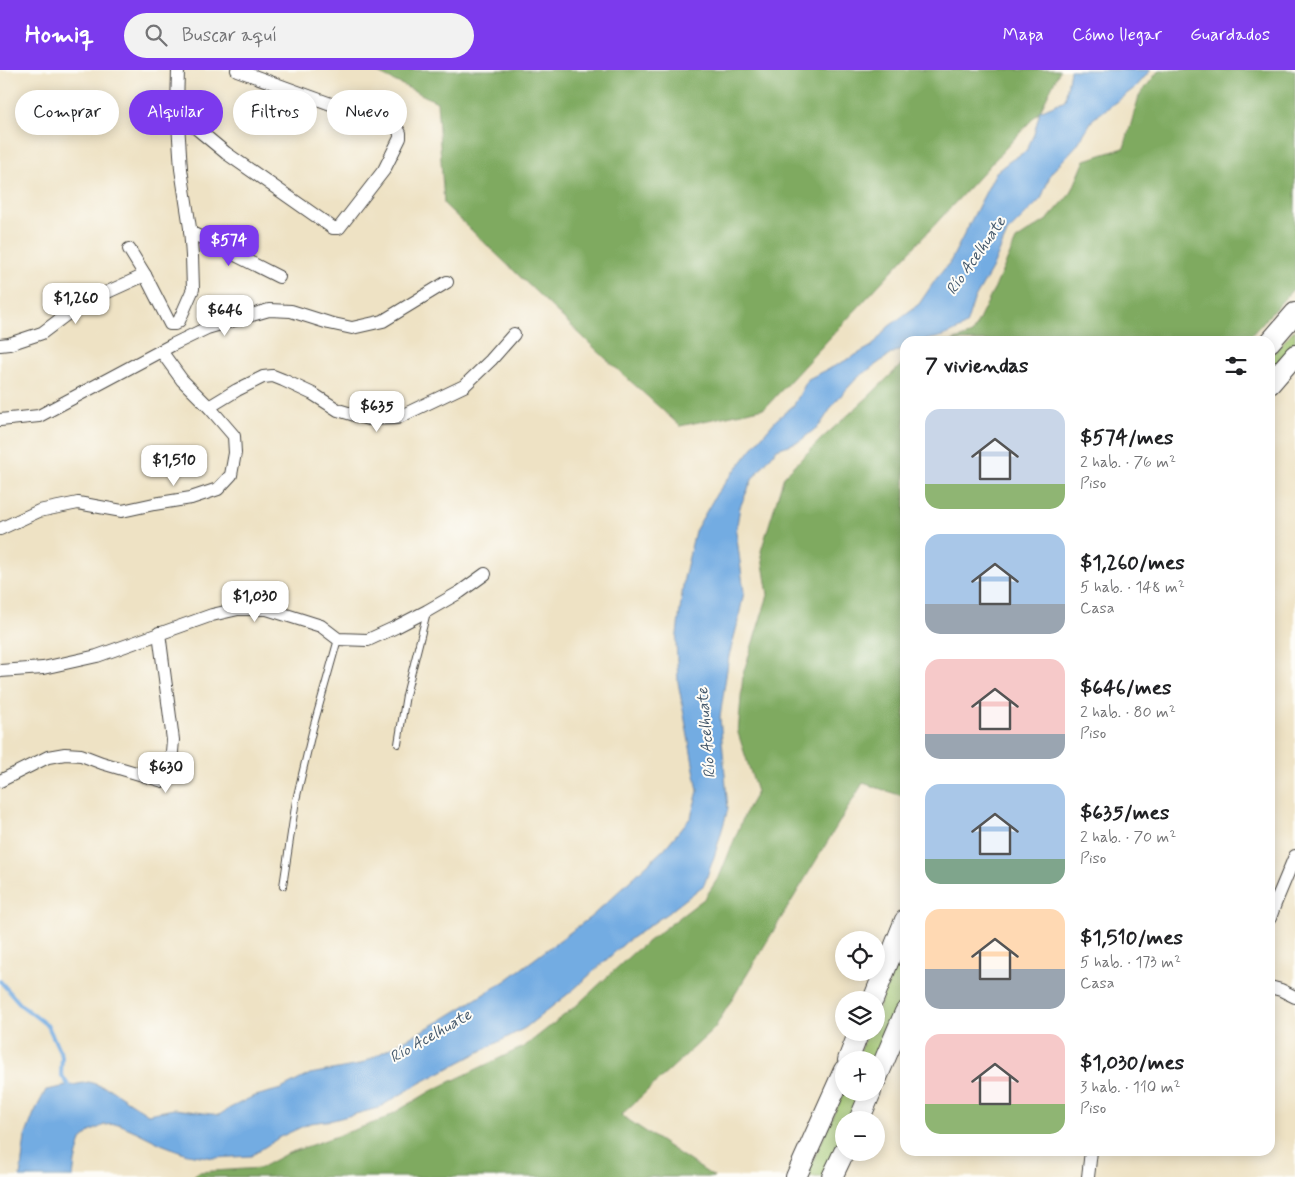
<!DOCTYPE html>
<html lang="es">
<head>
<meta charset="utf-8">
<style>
	:root { --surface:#fff; --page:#f2f2f2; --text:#202124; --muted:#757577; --accent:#7c3aed }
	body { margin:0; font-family:Mynerve,sans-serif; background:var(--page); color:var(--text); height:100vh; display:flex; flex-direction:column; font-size:19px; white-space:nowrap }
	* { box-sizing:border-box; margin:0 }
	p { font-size:16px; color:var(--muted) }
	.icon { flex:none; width:28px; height:28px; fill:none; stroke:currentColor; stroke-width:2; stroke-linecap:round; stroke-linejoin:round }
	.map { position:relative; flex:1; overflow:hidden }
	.side { position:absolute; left:900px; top:266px; width:375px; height:820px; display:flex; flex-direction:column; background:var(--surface); border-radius:15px; box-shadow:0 2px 12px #0003 }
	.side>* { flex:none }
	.guide { position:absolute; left:15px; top:20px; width:475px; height:45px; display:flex; gap:10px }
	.tools { position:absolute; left:835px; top:861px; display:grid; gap:10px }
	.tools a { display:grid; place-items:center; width:50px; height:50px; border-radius:50%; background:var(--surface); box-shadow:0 2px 12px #0003; font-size:25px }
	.price { position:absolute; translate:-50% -42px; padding:0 11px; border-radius:10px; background:#fff; color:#222; font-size:16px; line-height:32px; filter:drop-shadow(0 1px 2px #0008) }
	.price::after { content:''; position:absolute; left:50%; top:30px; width:15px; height:11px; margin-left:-8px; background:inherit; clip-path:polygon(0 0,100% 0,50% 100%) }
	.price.selected { background:var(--accent); color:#fff }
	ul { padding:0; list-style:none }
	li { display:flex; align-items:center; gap:15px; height:125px; padding:0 25px }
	li span { display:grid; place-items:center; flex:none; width:140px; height:100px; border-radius:15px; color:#555 }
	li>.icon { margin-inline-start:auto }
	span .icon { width:60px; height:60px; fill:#fffc; stroke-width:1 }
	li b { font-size:21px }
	h2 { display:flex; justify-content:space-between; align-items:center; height:60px; padding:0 25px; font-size:21px }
	.pill { padding:0 18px; border-radius:22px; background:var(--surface); box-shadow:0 2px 12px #0003; font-size:18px; line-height:45px }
	.pill.selected { background:var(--accent); color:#fff }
	header { display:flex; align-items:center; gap:30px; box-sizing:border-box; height:70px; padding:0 25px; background:var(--accent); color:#fff }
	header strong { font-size:24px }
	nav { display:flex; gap:28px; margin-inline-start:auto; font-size:18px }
	.search { width:350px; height:45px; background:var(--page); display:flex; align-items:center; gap:12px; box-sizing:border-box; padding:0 18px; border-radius:28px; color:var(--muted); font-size:19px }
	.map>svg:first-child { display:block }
</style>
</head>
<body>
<header>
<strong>Homiq</strong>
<div class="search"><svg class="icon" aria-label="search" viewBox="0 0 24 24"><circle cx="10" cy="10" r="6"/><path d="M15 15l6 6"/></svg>Buscar aquí</div>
<nav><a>Mapa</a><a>Cómo llegar</a><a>Guardados</a></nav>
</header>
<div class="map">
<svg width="1295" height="1107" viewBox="0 0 1295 1107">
	<rect width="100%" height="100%" fill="#fdfcf7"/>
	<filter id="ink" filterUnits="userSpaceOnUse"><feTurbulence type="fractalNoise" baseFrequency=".02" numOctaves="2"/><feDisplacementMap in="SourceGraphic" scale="10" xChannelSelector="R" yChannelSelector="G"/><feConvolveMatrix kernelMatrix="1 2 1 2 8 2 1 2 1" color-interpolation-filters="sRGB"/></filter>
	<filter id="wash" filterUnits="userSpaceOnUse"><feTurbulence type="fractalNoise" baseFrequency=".0096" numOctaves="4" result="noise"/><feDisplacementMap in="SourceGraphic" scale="20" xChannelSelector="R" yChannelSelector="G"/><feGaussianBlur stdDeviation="1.12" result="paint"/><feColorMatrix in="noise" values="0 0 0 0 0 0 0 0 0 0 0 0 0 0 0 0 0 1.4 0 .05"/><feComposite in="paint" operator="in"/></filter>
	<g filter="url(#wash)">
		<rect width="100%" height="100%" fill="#eee2c4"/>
		<!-- green -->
		<g fill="#9fc46e" stroke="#65784c">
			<polygon points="1295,259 1295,276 1270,305 1270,287"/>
			<polygon points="905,875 905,919 876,990 856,990 868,963 876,962 876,943"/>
			<polygon points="844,1022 863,1023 851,1050 844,1050 844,1065 823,1107 806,1107"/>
		</g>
		<!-- forest -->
		<g fill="#7faa61" stroke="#556a46">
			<polygon points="372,0 1060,0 1040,41 765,338 680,356 605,288 444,134 437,32"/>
			<polygon points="1159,0 1295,0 1295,217 1246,271 952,271 972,264 997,213 1016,170 1048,149 1071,123 1085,90 1124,78 1139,26"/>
			<polygon points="905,293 905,727 863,713 714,959 621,1045 714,1107 194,1107 198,1102 260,1098 286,1084 382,1050 431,1021 525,976 577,935 634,882 705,828 720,805 746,741 757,722 738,663 743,604 768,525 761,481 784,406 820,370 867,328 902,294"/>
		</g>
		<!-- water -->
		<path fill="#73ace2" stroke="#4f6c86" d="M1070,0H1151L1136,17L1093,49L1077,75L1051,103L1041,129L1007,163L992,199L974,230L966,255C945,268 929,271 905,271V277L891,284L857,308L835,332L820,355L800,371L777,379L753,408L740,437L736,461L744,522L737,556L729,586L720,647L728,739L715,784L704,815L672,840L626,872L573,920L525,958L420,1013L378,1038L333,1050L310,1053L280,1067L251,1086L214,1088L187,1084L161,1074L137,1062L119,1054L104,1055L90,1062L81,1070L75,1092L73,1107H20L25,1067L34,1043L46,1020L89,1012L110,1019L148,1044L174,1039L219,1045L230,1038L252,1027L281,1019L310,1004L359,995L440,951L505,911L592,846L664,779L691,747L698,721L678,612L676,572L684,508L695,461L717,423L758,371L776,350L794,335L808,309L839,294L872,276L888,257L919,234L936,209L950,192L996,102L1010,91L1026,81L1034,64L1040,41L1065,30Z"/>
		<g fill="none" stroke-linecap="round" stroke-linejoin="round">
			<!-- stream -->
			<polyline stroke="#73ace2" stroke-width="4" points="0,911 22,936 48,956 62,986 61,1004 68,1015 71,1018"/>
		</g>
	</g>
	<g filter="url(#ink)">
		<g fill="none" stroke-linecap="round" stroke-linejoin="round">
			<defs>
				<g id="service">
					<polyline points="398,674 406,625 427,542"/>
					<polyline points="283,816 296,730 313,658 338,569"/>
				</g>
				<g id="minor">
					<polyline points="177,38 191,54 226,83 333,158 339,158 384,100 400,68 400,63 397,58 237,0"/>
					<polyline points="190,162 279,207"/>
					<polyline points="129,179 145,205 170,254 175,254 179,251 193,219 192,186 190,158 181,99 177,38 178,0"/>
					<polyline points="0,275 9,274 42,263 79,235 145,205"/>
					<polyline points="209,337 237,320 263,307 273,306 283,310 313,324 338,340 368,349 397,348 464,316 491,290 514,264"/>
					<polyline points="0,350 39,346 172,275 207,258 269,240 291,241 329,253 352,258 383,251 447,212"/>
					<polyline points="0,459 39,441 78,433 122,441 154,434 191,428 218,419 231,405 235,383 234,366 209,337 182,310 161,281"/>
					<polyline points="0,601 43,598 97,586 212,545 238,539 267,539 321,556 338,569 368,570 396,557 427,541 460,522 485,504"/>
					<polyline points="0,711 48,687 65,684 81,685 102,693 163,711 172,682 173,670 159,563"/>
					<polyline points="1270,848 1275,834 1295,786"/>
					<polyline points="1270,917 1281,920 1295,927"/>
					<polyline points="1088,1107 1091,1081"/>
				</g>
				<g id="trunk">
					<polyline points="1270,272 1295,243"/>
					<polyline points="1270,314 1295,285"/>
					<polyline points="873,930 905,850"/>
					<polyline points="848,990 859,962"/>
					<polyline points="876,1010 905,942"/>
					<polyline points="859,1050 871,1022"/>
					<polyline points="796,1107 844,1000"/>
					<polyline points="832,1107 844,1082"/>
				</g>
			</defs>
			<!-- service casing -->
			<use href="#service" stroke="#484642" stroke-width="8"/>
			<!-- minor casing -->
			<use href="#minor" stroke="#484642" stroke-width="14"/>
			<!-- trunk casing -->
			<use href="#trunk" stroke="#484642" stroke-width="22"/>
			<!-- service -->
			<use href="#service" stroke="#fff" stroke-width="6"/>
			<!-- minor -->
			<use href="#minor" stroke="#fff" stroke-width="12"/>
			<!-- trunk -->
			<use href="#trunk" stroke="#fff" stroke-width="20"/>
		</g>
	</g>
	<g text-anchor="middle" stroke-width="4" stroke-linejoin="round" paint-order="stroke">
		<!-- water labels -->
		<g font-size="16" font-style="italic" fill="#44586b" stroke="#fdfcf7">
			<text transform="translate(975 185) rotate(-55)" y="6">Río Acelhuate</text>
			<text transform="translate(705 663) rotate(-95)" y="6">Río Acelhuate</text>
			<text transform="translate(430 965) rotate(-30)" y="6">Río Acelhuate</text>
		</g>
	</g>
</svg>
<div class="tools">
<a><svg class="icon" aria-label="locate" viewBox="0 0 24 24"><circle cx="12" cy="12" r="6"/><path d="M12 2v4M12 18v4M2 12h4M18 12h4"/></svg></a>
<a><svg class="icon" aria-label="layers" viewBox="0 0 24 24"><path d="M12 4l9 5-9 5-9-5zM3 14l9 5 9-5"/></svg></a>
<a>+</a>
<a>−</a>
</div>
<b class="price selected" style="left:229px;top:197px">$574</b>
<b class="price" style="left:76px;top:255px">$1,260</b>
<b class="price" style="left:225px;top:267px">$646</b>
<b class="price" style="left:377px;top:363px">$635</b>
<b class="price" style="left:174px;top:417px">$1,510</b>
<b class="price" style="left:255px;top:553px">$1,030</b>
<b class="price" style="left:166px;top:724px">$630</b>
<div class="guide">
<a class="pill">Comprar</a>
<a class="pill selected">Alquilar</a>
<a class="pill">Filtros</a>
<a class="pill">Nuevo</a>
</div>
<section class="side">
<h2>7 viviendas<svg class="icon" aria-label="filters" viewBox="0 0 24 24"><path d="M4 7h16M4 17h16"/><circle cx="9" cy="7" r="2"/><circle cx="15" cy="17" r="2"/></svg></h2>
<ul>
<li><span style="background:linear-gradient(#c9d6e8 75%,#8fb573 0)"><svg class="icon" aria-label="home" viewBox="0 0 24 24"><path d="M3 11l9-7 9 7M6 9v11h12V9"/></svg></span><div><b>$574/mes</b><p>2 hab. · 76 m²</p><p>Piso</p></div></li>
<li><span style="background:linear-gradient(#a9c7e8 70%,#9aa5b1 0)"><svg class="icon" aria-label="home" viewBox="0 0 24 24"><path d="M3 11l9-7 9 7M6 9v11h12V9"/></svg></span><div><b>$1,260/mes</b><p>5 hab. · 148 m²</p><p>Casa</p></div></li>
<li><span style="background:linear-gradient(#f6c9c9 75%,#9aa5b1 0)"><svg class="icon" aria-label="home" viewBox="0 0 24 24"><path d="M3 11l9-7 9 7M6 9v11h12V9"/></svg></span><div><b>$646/mes</b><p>2 hab. · 80 m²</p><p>Piso</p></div></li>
<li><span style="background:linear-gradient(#a9c7e8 75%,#7fa58c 0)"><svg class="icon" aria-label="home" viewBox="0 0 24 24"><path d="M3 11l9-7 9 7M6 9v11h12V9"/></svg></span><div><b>$635/mes</b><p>2 hab. · 70 m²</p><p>Piso</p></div></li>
<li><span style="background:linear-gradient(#ffd9b3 60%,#9aa5b1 0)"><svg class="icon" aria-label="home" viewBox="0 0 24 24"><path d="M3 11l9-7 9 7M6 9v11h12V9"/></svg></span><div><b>$1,510/mes</b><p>5 hab. · 173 m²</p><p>Casa</p></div></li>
<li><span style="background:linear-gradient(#f6c9c9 70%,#8fb573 0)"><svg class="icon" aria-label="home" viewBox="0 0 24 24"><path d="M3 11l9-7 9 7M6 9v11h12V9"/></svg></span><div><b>$1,030/mes</b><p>3 hab. · 110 m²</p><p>Piso</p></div></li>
</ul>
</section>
</div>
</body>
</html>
